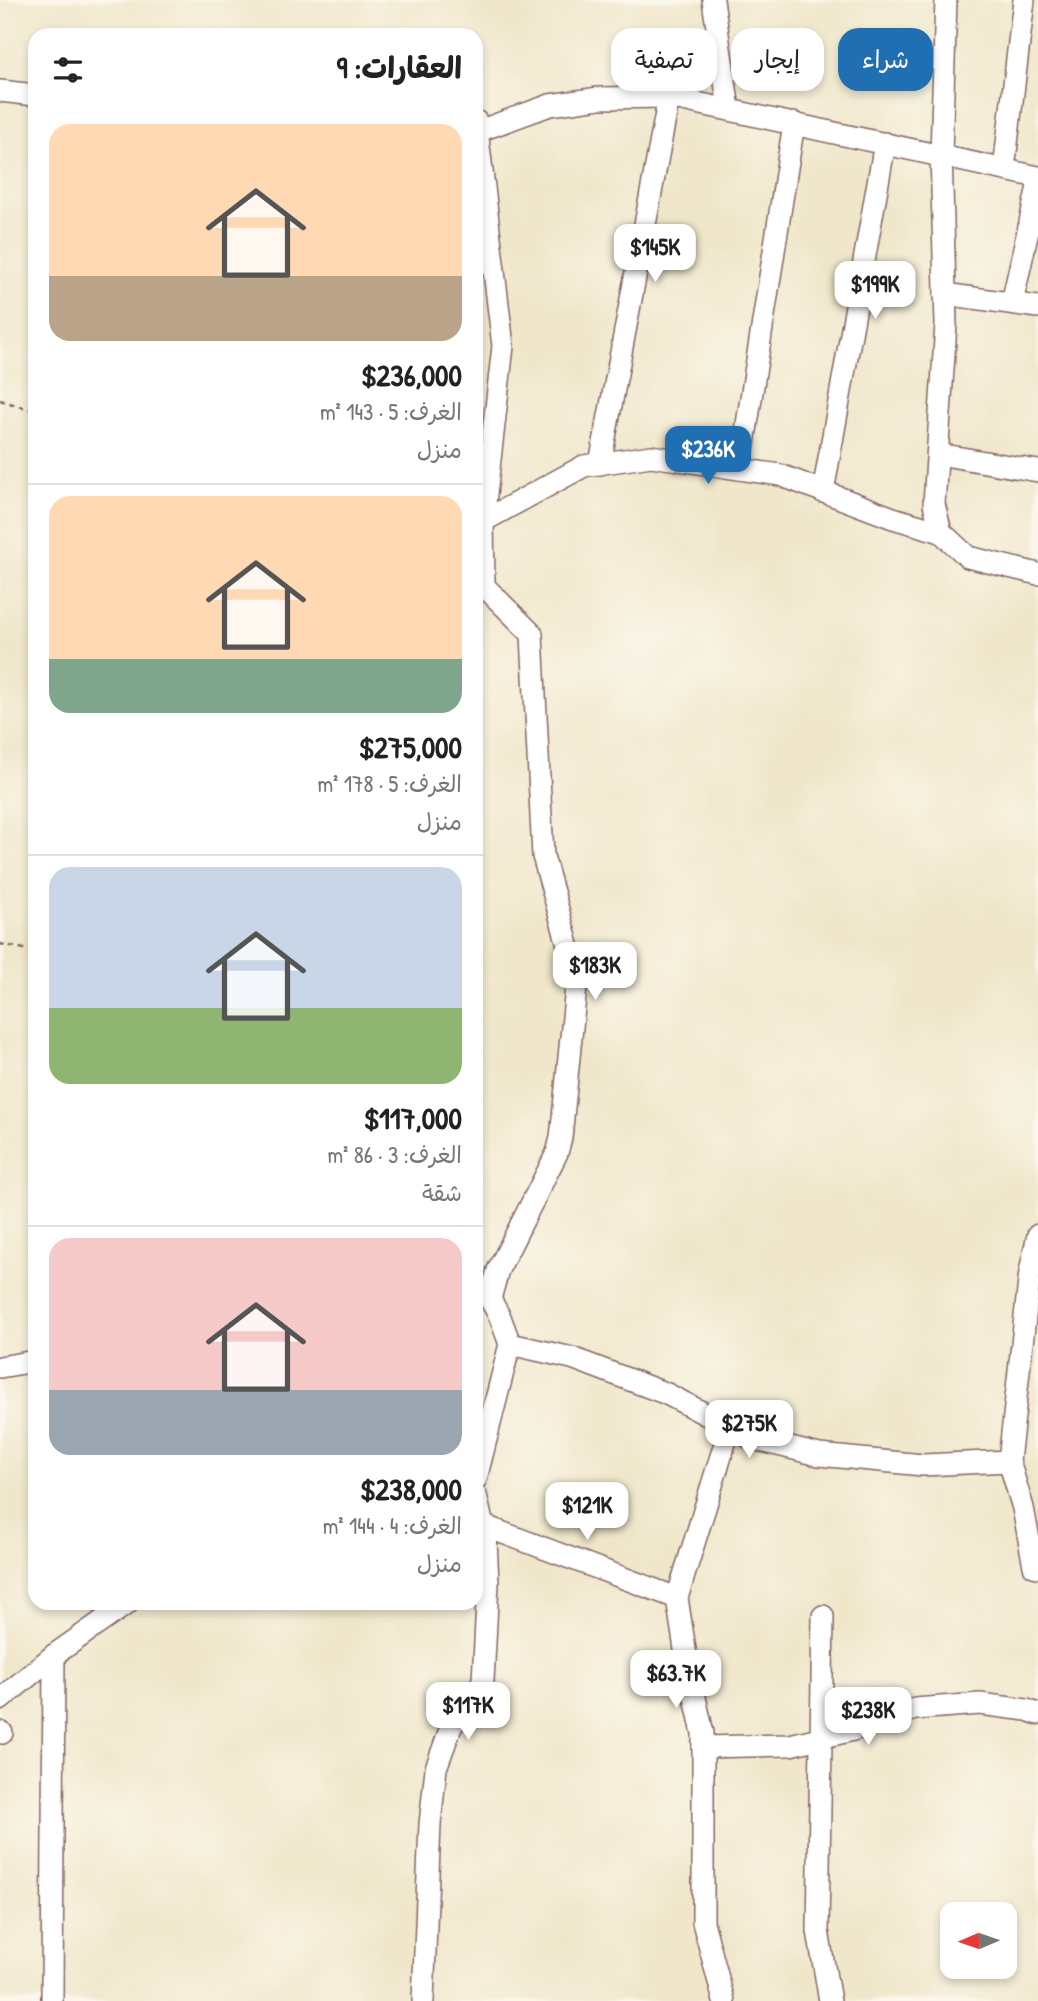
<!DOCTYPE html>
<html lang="ar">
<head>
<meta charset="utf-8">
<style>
	:root { --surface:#fff; --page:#f2f2f2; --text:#222; --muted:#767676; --line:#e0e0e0; --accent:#1f6fb2 }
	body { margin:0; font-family:"Patrick Hand","Playpen Sans Arabic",sans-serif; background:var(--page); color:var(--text); direction:rtl; height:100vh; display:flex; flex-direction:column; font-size:26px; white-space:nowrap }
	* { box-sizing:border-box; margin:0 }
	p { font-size:23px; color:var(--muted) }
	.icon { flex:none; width:38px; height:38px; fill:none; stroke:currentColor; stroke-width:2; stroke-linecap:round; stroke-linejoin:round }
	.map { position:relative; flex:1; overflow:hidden; direction:ltr }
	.drawer { position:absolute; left:28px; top:28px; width:455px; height:1582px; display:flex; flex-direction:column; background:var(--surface); border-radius:21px; box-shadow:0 4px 10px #0003; direction:rtl }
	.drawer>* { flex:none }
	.guide { position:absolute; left:504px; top:28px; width:429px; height:63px; direction:rtl; display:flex; gap:14px }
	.needle { width:46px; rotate:268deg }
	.controls { position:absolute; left:940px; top:1902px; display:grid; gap:14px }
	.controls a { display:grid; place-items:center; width:77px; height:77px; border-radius:14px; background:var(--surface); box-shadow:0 4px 10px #0003; font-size:35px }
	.price { position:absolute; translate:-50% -60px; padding:0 16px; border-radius:14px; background:#fff; color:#222; font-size:23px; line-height:46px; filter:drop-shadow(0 2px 4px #0008) }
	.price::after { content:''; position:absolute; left:50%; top:42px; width:21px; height:16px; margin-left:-10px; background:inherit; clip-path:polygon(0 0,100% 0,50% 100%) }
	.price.current { background:var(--accent); color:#fff }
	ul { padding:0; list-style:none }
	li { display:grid; align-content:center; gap:14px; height:371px; padding:0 21px }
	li+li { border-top:2px solid var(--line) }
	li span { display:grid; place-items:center; height:217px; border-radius:21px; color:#555 }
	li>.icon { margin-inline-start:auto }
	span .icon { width:126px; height:126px; fill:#fffc; stroke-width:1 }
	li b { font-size:30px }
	h2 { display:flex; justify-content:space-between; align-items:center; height:84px; padding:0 21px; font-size:30px }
	.pill { padding:0 24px; border-radius:21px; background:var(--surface); box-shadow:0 4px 10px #0003; font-size:24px; line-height:63px }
	.pill.current { background:var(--accent); color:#fff }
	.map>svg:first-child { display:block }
</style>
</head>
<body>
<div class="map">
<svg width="1038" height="2001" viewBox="0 0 1038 2001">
	<rect width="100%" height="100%" fill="#fbf7ec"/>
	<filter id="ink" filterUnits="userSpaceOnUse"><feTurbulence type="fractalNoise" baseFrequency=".0143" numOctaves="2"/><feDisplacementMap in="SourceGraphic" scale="14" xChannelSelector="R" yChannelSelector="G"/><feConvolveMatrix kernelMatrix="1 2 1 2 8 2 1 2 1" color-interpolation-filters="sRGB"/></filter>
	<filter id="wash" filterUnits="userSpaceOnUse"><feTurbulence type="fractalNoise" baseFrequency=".00686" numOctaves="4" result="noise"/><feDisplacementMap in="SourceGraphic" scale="28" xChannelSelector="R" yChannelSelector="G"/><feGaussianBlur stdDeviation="1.57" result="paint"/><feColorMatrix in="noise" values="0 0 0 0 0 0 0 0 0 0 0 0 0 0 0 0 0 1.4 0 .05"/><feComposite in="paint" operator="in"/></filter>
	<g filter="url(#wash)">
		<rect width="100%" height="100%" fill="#f0e7cb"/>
	</g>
	<g filter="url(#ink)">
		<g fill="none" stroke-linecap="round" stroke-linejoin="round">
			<defs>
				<g id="minor">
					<polyline points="713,0 729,109"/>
					<polyline points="946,0 941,154 946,324 934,504 941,532 968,557 1038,574"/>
					<polyline points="0,91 35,95"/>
					<polyline points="476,121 503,346 483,521 484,586 532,634 543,856 577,977 561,1138 557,1153 498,1270 490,1299 500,1317 510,1344 476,1479"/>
					<polyline points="476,132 550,105 599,98 669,97 1038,177"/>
					<polyline points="1004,169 1024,0"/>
					<polyline points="945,294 1038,307"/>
					<polyline points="1012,303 1038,186"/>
					<polyline points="938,454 1038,471"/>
					<polyline points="600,464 669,97"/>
					<polyline points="740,469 794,123"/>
					<polyline points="823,492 885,143"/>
					<polyline points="476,525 584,466 651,456 780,475 893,518 941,532"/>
					<polyline points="1038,1235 1030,1272 1009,1461 1023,1508 1034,1566 1038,1567"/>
					<polyline points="510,1344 572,1358 667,1394 753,1439 819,1455 923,1465 1009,1461"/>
					<polyline points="0,1367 35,1361"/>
					<polyline points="482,1525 677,1598"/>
					<polyline points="823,1616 818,1931 830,2001"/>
					<polyline points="0,1700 54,1655"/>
					<polyline points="0,1732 2,1733"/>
					<polyline points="703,1747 790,1745 853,1730 915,1709 980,1704 1027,1710 1038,1714"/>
					<polyline points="52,2001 54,1655 128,1603"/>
					<polyline points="423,2001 430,1824 436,1768 451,1727 483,1681 488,1583 486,1540 476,1495"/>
					<polyline points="724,2001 703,1922 703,1733 687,1662 677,1598 730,1427"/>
				</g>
			</defs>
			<!-- minor casing -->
			<use href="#minor" stroke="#846563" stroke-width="24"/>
			<!-- path -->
			<g stroke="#846563" stroke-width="2.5" stroke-dasharray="5 5" stroke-linecap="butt">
				<polyline points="0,400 35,411"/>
				<polyline points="35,424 31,519 35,534"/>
				<polyline points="0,944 35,951"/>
			</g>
			<!-- minor -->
			<use href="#minor" stroke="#fff" stroke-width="21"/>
		</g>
	</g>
</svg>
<div class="controls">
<a><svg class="needle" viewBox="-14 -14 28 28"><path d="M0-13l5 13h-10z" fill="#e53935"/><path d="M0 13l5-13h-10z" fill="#767676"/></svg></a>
</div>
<b class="price" style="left:655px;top:284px">$145K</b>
<b class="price" style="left:875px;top:321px">$199K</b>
<b class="price current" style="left:708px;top:486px">$236K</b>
<b class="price" style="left:595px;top:1002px">$183K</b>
<b class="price" style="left:749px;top:1460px">$275K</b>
<b class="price" style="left:587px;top:1542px">$121K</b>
<b class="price" style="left:676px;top:1710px">$63.7K</b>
<b class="price" style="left:468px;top:1742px">$117K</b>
<b class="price" style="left:868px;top:1747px">$238K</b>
<div class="guide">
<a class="pill current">شراء</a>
<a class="pill">إيجار</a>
<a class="pill">تصفية</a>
</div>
<section class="drawer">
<h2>العقارات: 9<svg class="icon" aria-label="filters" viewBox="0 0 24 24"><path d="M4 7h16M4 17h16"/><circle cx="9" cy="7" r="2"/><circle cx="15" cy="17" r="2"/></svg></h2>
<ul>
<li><span style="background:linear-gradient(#ffd9b3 70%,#b9a48a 0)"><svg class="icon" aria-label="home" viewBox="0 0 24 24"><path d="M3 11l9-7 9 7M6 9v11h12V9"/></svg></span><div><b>$236,000</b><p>الغرف: 5 · 143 m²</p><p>منزل</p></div></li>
<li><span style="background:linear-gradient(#ffd9b3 75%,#7fa58c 0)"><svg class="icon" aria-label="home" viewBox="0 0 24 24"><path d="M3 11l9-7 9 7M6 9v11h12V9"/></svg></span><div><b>$275,000</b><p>الغرف: 5 · 178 m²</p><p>منزل</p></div></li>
<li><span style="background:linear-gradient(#c9d6e8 65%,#8fb573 0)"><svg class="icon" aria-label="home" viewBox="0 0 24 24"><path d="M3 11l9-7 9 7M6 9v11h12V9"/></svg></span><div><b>$117,000</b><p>الغرف: 3 · 86 m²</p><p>شقة</p></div></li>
<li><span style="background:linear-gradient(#f6c9c9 70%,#9aa5b1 0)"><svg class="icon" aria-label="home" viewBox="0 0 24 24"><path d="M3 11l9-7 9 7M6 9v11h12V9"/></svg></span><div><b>$238,000</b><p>الغرف: 4 · 144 m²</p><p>منزل</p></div></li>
</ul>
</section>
</div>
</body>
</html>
